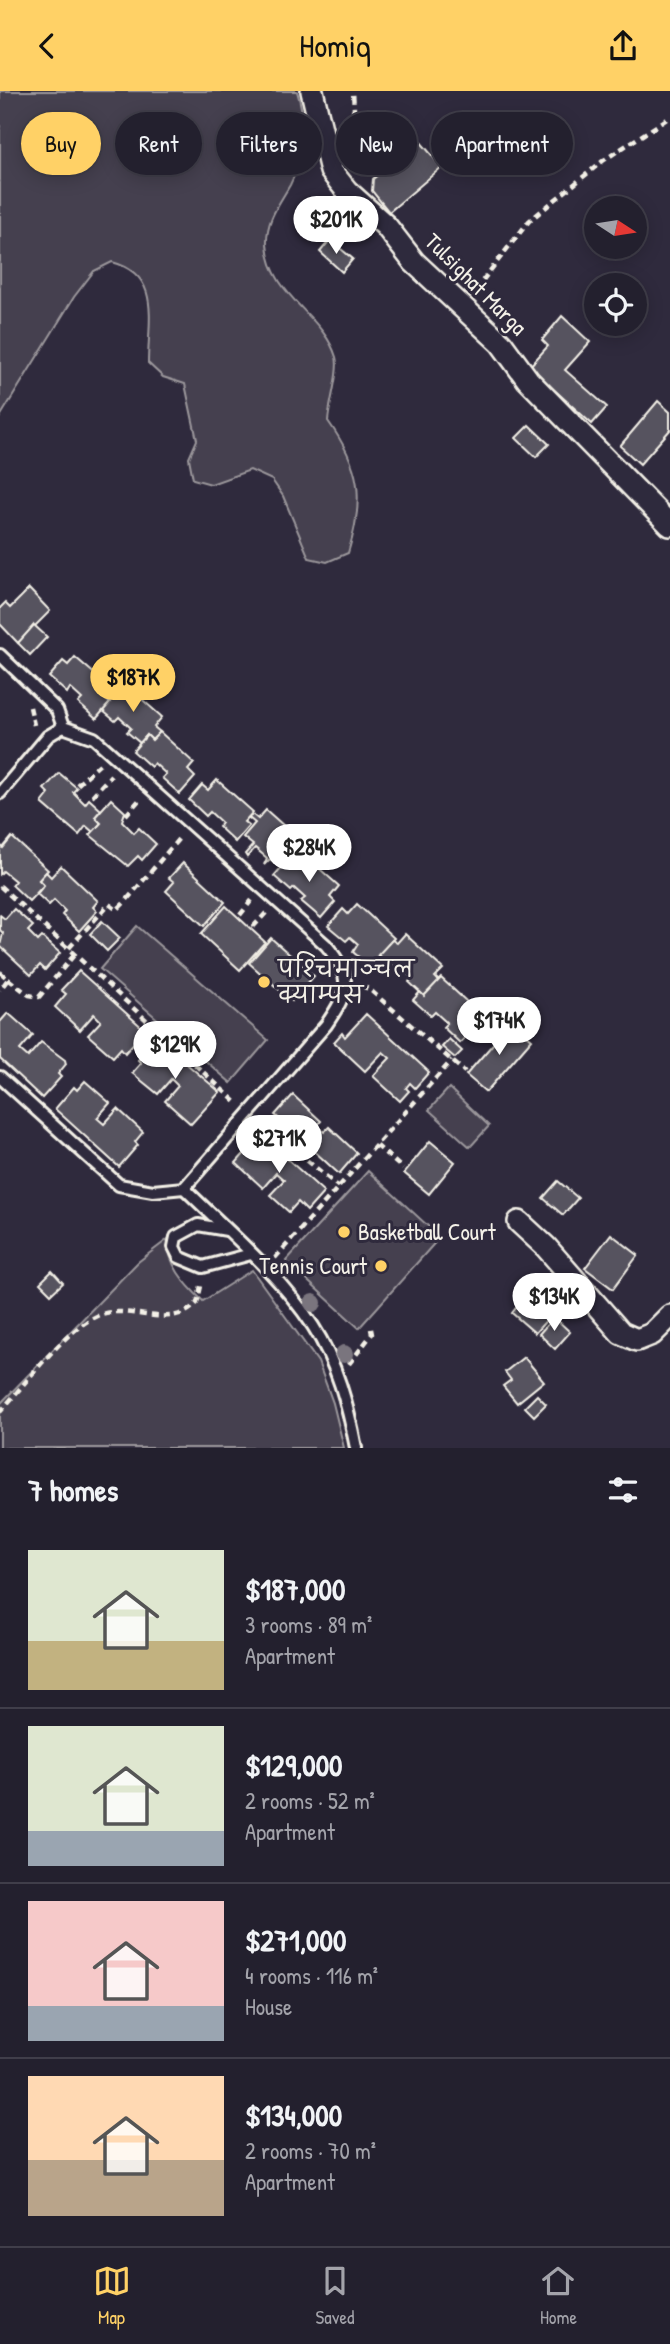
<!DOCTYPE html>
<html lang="en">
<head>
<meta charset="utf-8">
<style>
	:root { --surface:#23202e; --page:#2f2d3a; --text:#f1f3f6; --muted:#a3a3aa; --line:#403e4a; --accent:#ffd166 }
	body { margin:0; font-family:"Patrick Hand","Playpen Sans Deva",sans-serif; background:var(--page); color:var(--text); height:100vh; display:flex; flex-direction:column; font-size:26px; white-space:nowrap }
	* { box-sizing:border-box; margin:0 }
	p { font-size:23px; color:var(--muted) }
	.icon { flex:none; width:38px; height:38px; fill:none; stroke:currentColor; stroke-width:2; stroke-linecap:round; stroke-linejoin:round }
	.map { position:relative; height:1357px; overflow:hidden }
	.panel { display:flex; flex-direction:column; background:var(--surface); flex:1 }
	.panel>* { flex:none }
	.banner { position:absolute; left:21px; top:21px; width:628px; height:63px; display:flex; gap:14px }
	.needle { width:46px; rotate:102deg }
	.controls { position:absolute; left:584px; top:105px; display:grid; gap:14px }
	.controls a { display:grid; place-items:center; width:63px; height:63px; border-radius:50%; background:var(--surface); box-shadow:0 4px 18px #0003,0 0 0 2px var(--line); font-size:35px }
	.price { position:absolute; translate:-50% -60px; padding:0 16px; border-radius:24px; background:#fff; color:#222; font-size:23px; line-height:46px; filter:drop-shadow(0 2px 4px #0008) }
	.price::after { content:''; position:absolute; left:50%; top:42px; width:21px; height:16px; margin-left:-10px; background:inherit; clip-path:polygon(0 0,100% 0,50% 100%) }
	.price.active { background:var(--accent); color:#111 }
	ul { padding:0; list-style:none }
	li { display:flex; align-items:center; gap:21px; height:175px; padding:0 28px }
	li+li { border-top:2px solid var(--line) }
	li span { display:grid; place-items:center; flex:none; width:196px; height:140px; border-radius:0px; color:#555 }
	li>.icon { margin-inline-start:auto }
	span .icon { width:84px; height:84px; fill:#fffc; stroke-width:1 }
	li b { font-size:30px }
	h2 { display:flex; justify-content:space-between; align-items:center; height:84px; padding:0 28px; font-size:30px }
	.pill { padding:0 24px; border-radius:32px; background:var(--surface); box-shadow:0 4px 18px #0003,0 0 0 2px var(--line); font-size:24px; line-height:63px }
	.pill.active { background:var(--accent); color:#111 }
	header { display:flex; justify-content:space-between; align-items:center; height:91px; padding:0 28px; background:var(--accent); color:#111; font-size:32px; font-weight:600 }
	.dock { display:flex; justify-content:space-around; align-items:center; height:98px; border-top:2px solid var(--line); background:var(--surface); font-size:19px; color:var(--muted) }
	.dock a { display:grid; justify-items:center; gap:4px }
	.dock .active { color:var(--accent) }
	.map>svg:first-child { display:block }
</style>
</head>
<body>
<header><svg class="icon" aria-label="back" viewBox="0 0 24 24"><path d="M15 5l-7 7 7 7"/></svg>Homiq<svg class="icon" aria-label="share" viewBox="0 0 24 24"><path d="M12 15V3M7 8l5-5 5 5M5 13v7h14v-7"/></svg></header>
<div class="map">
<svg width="670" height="1357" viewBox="0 0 670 1357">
	<rect width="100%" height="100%" fill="#2f2a3d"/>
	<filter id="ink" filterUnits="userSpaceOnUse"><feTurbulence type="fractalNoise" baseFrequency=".0143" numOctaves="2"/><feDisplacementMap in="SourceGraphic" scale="14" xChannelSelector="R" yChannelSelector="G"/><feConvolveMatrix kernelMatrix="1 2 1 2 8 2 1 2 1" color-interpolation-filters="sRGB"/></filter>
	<g filter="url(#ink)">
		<!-- green -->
		<g fill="#454050" stroke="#9c989c" stroke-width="2">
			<path d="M0,0H297C307,32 306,63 290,94C279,113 266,129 267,153C270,205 323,223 336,266C340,279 329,313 328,330C361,376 365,407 348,462L327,471L309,467L283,405L272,389L250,379L211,393L193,388L189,367L197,349L185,293L163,286L148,272C148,230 162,184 112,171L94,180L74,206L0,326Z"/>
			<polygon points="137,835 268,949 231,992 100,878"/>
			<polygon points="449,997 489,1035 470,1056 429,1019"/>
			<polygon points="368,1080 440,1146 359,1237 286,1170"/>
			<path d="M168,1148C167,1173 185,1193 203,1210L252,1179L318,1271L333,1312L344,1357H0V1313L138,1171Z"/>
		</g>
		<!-- building -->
		<g fill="#56525f" stroke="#f4f1e8" stroke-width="2">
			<polygon points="419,49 442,76 389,121 372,100 373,88"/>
			<polygon points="330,149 353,168 342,181 320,161"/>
			<polygon points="562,225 590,251 565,279 607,316 592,333 529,276 548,255 542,249"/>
			<polygon points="658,310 670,321 670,339 640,373 620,355"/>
			<polygon points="529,334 549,353 536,366 516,347"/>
			<polygon points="29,498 50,520 18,552 0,533 0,517 5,512 10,517"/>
			<polygon points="34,534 47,546 30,564 18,552"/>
			<polygon points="75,566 112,598 104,607 110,612 96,628 78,612 82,608 70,597 67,602 49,586 63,570 68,574"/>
			<polygon points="126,594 162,626 154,636 160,641 152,649 147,644 140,652 127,641 131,637 119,626 115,630 103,620 110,612 104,607 112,598 118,604"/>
			<polygon points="160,641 194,672 188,679 195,686 180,703 162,687 166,683 154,672 151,676 133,660 147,644 152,649"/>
			<polygon points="59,682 77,697 73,701 85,713 89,708 101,719 95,726 101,732 93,741 86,735 79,744 42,712 49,703 44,698"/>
			<polygon points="217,689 253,721 244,731 249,735 235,751 219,736 222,732 210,721 206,725 189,709 202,694 208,699"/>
			<polygon points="111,708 125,721 122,730 134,742 139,737 156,753 142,769 138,765 128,775 90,744 101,732 95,726"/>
			<polygon points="266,719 302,751 294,761 299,766 293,773 288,769 281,777 270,768 264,774 267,767 255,757 247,766 245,763 253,754 243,746 255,732 249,727 252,723 258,728"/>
			<polygon points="12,746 48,779 39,789 44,794 29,810 12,794 15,790 3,780 0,783 0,754 3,757"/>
			<polygon points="302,762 339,795 330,806 335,811 321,827 301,810 305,807 294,797 291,800 274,785 288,769 293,773"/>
			<polygon points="183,772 225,811 204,835 166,800 174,791 169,787"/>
			<polygon points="61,775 98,810 93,816 97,820 79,840 62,824 65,820 54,809 49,814 37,803 44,794 39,789 46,781 51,786"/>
			<polygon points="357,813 394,847 369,875 353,861 358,853 350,846 346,850 328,835 343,818 348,823"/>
			<polygon points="226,815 265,851 240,879 201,843"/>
			<polygon points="14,818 33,835 28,840 38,850 42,846 60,862 45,879 40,874 31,884 0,855 3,842 0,839 0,824 5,828"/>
			<polygon points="102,830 120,847 107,860 90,843"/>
			<polygon points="405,843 443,878 435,886 439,890 424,905 409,891 412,887 399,875 395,880 378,864 392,849 397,852"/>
			<polygon points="271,847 314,885 292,910 249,872"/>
			<polygon points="79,880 145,939 125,962 121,957 113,966 88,944 101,930 94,923 80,939 55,916 66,903 61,899"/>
			<polygon points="441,887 478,921 469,931 475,936 460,952 443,936 447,932 435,921 431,925 413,909 420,901 424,905"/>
			<polygon points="8,922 33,944 20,959 28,966 41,951 65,969 66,973 58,983 61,986 42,1007 0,968 0,931"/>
			<polygon points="366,923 429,981 415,997 410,992 406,997 409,1000 400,1010 373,985 390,967 383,961 365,980 334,951 342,942 345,946"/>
			<polygon points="512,931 532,948 486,1001 466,984"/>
			<polygon points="156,947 220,1001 191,1033 165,1010 178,995 171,988 158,1003 132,982 141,972 138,969"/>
			<polygon points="449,948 462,960 455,967 442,956"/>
			<polygon points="85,990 110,1012 97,1027 104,1033 118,1018 143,1041 135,1051 138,1054 119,1076 55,1018 74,996 77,999"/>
			<polygon points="293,1004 321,1030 317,1035 324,1041 329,1036 357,1062 339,1083 275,1024"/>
			<polygon points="261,1044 324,1101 307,1120 298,1111 289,1121 270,1104 284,1089 276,1082 263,1097 236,1072"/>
			<polygon points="430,1050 455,1071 429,1103 404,1082"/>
			<polygon points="558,1090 578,1107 563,1124 543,1107"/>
			<polygon points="611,1143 638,1164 613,1198 585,1177"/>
			<polygon points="52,1180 63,1192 51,1203 40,1192"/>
			<polygon points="540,1186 565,1208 535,1242 512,1222"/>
			<polygon points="554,1226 570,1241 555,1258 539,1243"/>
			<polygon points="524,1266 544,1290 517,1312 503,1295 511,1289 505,1281"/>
			<polygon points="537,1304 546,1313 534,1325 525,1316"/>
		</g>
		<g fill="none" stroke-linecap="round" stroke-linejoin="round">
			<defs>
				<g id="lane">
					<polyline points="0,564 57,619 63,636"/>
					<path d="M0,702L48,645L63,636L94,647L326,854C354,888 349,900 326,934L184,1097L153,1100L119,1094L0,986"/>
					<path d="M184,1097C228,1140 279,1183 313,1235C337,1272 348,1315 356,1357"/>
					<polyline points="227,1139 198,1134 176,1146 174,1156 179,1166 203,1176 251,1163"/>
				</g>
				<g id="street">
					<polyline points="312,0 331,80 347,100 386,135 414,171 501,252 528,289 670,434"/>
					<polyline points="519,1131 546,1156 621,1242 637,1249 652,1243 670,1225"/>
				</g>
			</defs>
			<!-- lane casing -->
			<use href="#lane" stroke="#f4f1e8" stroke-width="16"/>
			<!-- street casing -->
			<use href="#street" stroke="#f4f1e8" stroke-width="26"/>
			<!-- path -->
			<g stroke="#f4f1e8" stroke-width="4.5" stroke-dasharray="7 5" stroke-linecap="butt">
				<polyline points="344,45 354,18 353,0"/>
				<polyline points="475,199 529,130 604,69 670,26"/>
				<polyline points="30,616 34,634"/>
				<polyline points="77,694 101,672"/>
				<polyline points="92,705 111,684"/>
				<polyline points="126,724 141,707"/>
				<polyline points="0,795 238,1013"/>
				<polyline points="240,824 252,809"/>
				<polyline points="253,836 266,822"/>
				<polyline points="69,857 109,813 117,819 125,811 181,745"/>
				<polyline points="0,881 8,888 0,899"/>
				<polyline points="8,888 29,904 39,906 75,863"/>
				<polyline points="361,895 369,898 465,981"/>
				<polyline points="261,1031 339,1096"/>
				<polyline points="376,1054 403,1078"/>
				<polyline points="275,1167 452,969"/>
				<polyline points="349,1273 372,1243 370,1233"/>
				<path d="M0,1321C26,1292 64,1239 99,1224C129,1212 170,1241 197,1212L202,1191"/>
			</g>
			<!-- lane -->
			<use href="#lane" stroke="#2f2a3d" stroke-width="10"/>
			<!-- street -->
			<use href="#street" stroke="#2f2a3d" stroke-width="21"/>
		</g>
		<!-- trees -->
		<g fill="#7a757e">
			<circle cx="313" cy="1212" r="9"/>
			<circle cx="344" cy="1263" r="9"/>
		</g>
	</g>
	<!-- markers -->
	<g fill="#ffd166" stroke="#2f2a3d" stroke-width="2.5">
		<circle cx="264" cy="891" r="7"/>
		<circle cx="344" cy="1141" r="7"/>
		<circle cx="381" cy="1175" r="7"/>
	</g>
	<g text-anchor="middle" stroke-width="6" stroke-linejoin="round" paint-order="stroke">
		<!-- street labels -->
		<g font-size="23" fill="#f4f1e8" stroke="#2f2a3d">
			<text transform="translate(476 193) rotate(45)" y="8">Tulsighat Marga</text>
		</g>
		<!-- poi labels -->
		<g font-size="23" fill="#f4f1e8" stroke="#2f2a3d" text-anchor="start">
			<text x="278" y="886">पश्‍चिमाञ्‍चल<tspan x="278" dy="26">क्याम्पस</tspan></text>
			<text x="358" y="1149">Basketball Court</text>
			<text x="367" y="1183" text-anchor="end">Tennis Court</text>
		</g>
	</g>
</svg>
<div class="controls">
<a><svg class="needle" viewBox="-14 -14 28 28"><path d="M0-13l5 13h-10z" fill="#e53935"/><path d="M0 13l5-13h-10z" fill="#a3a3aa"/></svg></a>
<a><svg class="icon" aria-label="locate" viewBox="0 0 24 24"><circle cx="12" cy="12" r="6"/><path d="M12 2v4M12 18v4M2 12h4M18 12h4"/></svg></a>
</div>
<b class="price" style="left:336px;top:165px">$201K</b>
<b class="price active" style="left:133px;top:623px">$187K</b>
<b class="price" style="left:309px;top:793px">$284K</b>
<b class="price" style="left:499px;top:966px">$174K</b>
<b class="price" style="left:175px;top:990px">$129K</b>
<b class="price" style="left:279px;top:1084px">$271K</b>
<b class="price" style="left:554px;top:1242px">$134K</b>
<div class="banner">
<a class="pill active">Buy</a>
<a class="pill">Rent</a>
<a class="pill">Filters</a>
<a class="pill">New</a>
<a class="pill">Apartment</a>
</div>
</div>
<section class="panel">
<h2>7 homes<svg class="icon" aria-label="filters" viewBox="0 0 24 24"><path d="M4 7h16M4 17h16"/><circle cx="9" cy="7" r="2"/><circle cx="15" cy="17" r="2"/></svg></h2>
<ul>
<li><span style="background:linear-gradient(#dfe7d0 65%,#c2b280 0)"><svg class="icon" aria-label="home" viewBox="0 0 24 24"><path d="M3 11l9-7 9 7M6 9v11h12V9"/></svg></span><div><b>$187,000</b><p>3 rooms · 89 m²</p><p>Apartment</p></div></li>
<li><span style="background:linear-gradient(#dfe7d0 75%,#9aa5b1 0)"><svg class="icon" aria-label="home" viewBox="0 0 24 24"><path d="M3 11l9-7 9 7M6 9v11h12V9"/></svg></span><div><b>$129,000</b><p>2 rooms · 52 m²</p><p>Apartment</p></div></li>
<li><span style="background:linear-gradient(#f6c9c9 75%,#9aa5b1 0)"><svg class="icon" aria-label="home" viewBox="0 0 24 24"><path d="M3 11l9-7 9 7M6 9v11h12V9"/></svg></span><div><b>$271,000</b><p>4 rooms · 116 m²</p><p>House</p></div></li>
<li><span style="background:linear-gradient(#ffd9b3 60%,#b9a48a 0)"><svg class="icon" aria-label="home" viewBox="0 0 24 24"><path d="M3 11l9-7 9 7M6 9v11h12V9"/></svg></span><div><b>$134,000</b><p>2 rooms · 70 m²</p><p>Apartment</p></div></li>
</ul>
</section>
<nav class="dock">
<a class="active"><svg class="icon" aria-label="map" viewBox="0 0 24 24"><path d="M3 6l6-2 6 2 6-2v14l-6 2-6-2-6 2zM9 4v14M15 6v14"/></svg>Map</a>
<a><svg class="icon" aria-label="saved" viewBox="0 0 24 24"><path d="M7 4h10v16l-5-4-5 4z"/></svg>Saved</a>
<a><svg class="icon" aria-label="home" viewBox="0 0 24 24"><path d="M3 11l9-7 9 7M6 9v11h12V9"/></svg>Home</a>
</nav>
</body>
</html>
